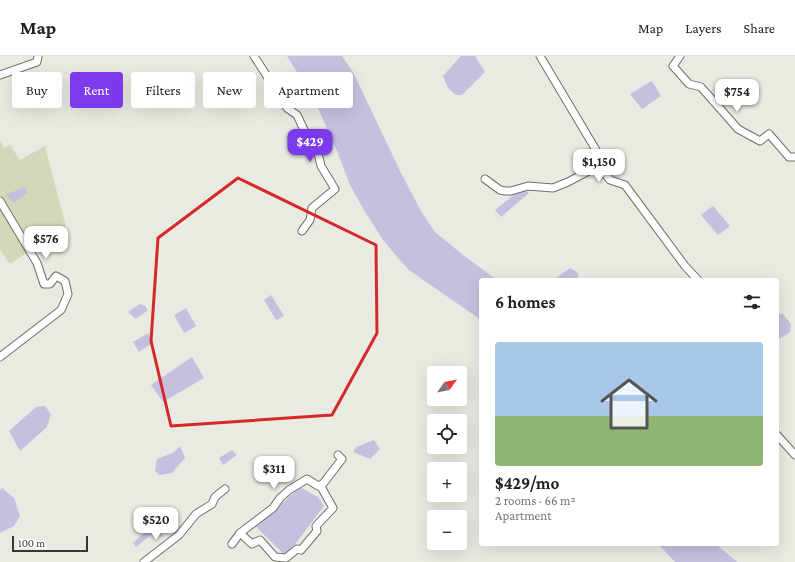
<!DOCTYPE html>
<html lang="en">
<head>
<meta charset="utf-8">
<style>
	:root { --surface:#fff; --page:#f6f6f6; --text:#222; --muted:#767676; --line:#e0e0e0; --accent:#7c3aed }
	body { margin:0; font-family:"Crimson Pro",serif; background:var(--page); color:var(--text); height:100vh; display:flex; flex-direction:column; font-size:15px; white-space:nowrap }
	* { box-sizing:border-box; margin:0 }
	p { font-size:13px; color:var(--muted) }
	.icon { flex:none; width:22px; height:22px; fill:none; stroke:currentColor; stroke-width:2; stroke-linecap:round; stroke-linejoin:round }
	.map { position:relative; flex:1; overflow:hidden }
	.side { position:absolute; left:479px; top:222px; width:300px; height:268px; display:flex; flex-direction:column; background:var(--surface); border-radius:4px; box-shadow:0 4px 16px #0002 }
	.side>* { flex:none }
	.banner { position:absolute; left:12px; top:16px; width:380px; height:36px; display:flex; gap:8px }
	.needle { width:26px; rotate:57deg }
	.fabs { position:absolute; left:427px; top:310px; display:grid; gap:8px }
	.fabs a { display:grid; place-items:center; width:40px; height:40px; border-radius:4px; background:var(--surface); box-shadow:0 4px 16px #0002; font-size:20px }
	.scale { position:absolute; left:12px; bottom:10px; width:76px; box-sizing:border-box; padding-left:4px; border:2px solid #373834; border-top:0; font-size:11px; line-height:14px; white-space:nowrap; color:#373834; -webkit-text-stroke:3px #fff; paint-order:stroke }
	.price { position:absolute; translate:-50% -34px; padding:0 9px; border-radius:8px; background:#fff; color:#222; font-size:13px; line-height:26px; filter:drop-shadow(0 1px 2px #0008) }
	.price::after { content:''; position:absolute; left:50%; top:24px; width:12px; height:9px; margin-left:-6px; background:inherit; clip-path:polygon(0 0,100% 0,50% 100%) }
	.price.current { background:var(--accent); color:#fff }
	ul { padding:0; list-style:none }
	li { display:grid; align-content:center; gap:8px; height:212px; padding:0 16px }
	li span { display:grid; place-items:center; height:124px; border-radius:4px; color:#555 }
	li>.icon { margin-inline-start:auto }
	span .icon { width:72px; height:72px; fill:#fffc; stroke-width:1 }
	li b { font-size:17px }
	h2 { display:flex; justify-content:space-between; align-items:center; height:48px; padding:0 16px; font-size:17px }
	.tag { padding:0 14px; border-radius:4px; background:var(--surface); box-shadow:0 4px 16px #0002; font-size:14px; line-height:36px }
	.tag.current { background:var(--accent); color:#fff }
	header { display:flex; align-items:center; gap:24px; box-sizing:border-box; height:56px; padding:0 20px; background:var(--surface); border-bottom:1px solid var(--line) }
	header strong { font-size:19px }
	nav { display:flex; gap:22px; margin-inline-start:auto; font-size:14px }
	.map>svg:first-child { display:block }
</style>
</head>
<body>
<header>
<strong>Map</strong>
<nav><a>Map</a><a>Layers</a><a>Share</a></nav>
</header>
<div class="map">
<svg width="795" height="506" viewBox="0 0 795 506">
	<rect width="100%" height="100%" fill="#e9eae1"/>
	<!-- green -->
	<polygon fill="#d4d7b8" points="0,85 4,92 10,89 20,104 45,90 66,171 10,208 0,194"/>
	<!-- water -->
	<g fill="#c6bfdf">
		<polygon points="287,0 342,0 353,16 401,117 421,155 435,176 463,199 497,224 481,224 481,264 409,214 397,201 381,181 364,154 350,129 337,95 314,43"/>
		<polygon points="461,0 475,0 485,16 462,39 456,39 448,32 443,20"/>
		<polygon points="652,25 661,40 642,53 630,38"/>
		<polygon points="24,131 28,137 13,147 6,139"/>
		<polygon points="525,133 529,137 501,161 495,154 520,134"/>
		<polygon points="713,150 730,170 718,179 701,159"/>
		<polygon points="570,212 578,217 578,221 575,224 556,224 556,222"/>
		<polygon points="271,239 284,260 276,264 264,244"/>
		<polygon points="140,248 145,250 148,254 136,263 128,256"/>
		<polygon points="186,252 196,270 184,277 174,259"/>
		<polygon points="777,258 783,258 791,268 790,276 779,283 777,283"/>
		<polygon points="148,277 154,286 139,296 133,286"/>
		<polygon points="192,301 204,322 163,346 151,329"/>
		<polygon points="45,350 51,358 47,371 20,395 9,375 36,351"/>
		<polygon points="374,384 380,393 370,403 353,396 356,391"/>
		<polygon points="180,390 185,402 172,417 159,419 155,415 157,403 173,397"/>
		<polygon points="232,394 237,399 223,409 219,402"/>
		<polygon points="300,431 318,441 324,450 286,500 256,471"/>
		<polygon points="2,432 14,442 20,460 14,470 0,477 0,434"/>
		<polygon points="154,468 164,481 151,479 136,491 133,487"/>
		<polygon points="658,488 716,488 737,506 675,506"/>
	</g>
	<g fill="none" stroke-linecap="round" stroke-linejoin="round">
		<defs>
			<g id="minor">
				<polyline points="254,0 274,31 287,52 297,59 312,91 318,97 321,110 335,133 312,152 310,164 302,175"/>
				<polyline points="540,0 596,94 602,114 610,124 625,129 685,210 698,224"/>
				<polyline points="680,0 673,10 689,28 701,31 738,73 760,85 769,78 789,101 795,101"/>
				<polyline points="0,19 37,6 38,0"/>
				<polyline points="485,123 500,134 505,135 511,135 528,130 553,132 568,126 600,109"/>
				<polyline points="0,145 37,207 44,228 50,228 56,220 65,225 68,238 61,254 0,301"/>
				<polyline points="777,379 795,399"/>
				<polyline points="240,477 252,488 260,484 275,501 286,502 297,493 301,494 317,475 316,470 333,452 320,429"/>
				<polyline points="232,488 240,477 273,452 280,442 289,434 307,423 318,430 322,429 342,403 338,399"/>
				<polyline points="144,506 179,479 196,458 212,448 215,441 225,433"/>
			</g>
		</defs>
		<!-- minor casing -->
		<use href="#minor" stroke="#6f7068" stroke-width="9"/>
		<!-- minor -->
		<use href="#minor" stroke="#fff" stroke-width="7"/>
	</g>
	<!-- marked area -->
	<path fill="none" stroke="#d62828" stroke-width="3" stroke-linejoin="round" d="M238,122L376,189L377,277L332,359L171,370L151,285L158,182Z"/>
</svg>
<div class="fabs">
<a><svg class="needle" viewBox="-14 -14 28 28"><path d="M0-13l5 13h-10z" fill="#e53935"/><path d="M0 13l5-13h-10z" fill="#767676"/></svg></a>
<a><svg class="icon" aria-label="locate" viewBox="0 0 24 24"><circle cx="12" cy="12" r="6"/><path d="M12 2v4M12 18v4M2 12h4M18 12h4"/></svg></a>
<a>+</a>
<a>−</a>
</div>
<div class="scale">100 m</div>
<b class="price" style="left:737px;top:57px">$754</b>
<b class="price current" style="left:310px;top:107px">$429</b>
<b class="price" style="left:599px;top:127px">$1,150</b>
<b class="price" style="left:46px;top:204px">$576</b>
<b class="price" style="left:274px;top:434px">$311</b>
<b class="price" style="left:156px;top:485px">$520</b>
<div class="banner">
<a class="tag">Buy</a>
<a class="tag current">Rent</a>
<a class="tag">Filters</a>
<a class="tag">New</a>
<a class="tag">Apartment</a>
</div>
<section class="side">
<h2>6 homes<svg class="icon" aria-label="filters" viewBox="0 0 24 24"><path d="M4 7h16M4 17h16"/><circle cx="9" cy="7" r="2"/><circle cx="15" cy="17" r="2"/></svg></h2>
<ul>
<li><span style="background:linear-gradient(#a9c7e8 60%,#8fb573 0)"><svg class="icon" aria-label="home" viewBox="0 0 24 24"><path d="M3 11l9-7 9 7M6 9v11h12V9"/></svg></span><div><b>$429/mo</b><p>2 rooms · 66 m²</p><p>Apartment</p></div></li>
</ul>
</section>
</div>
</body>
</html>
